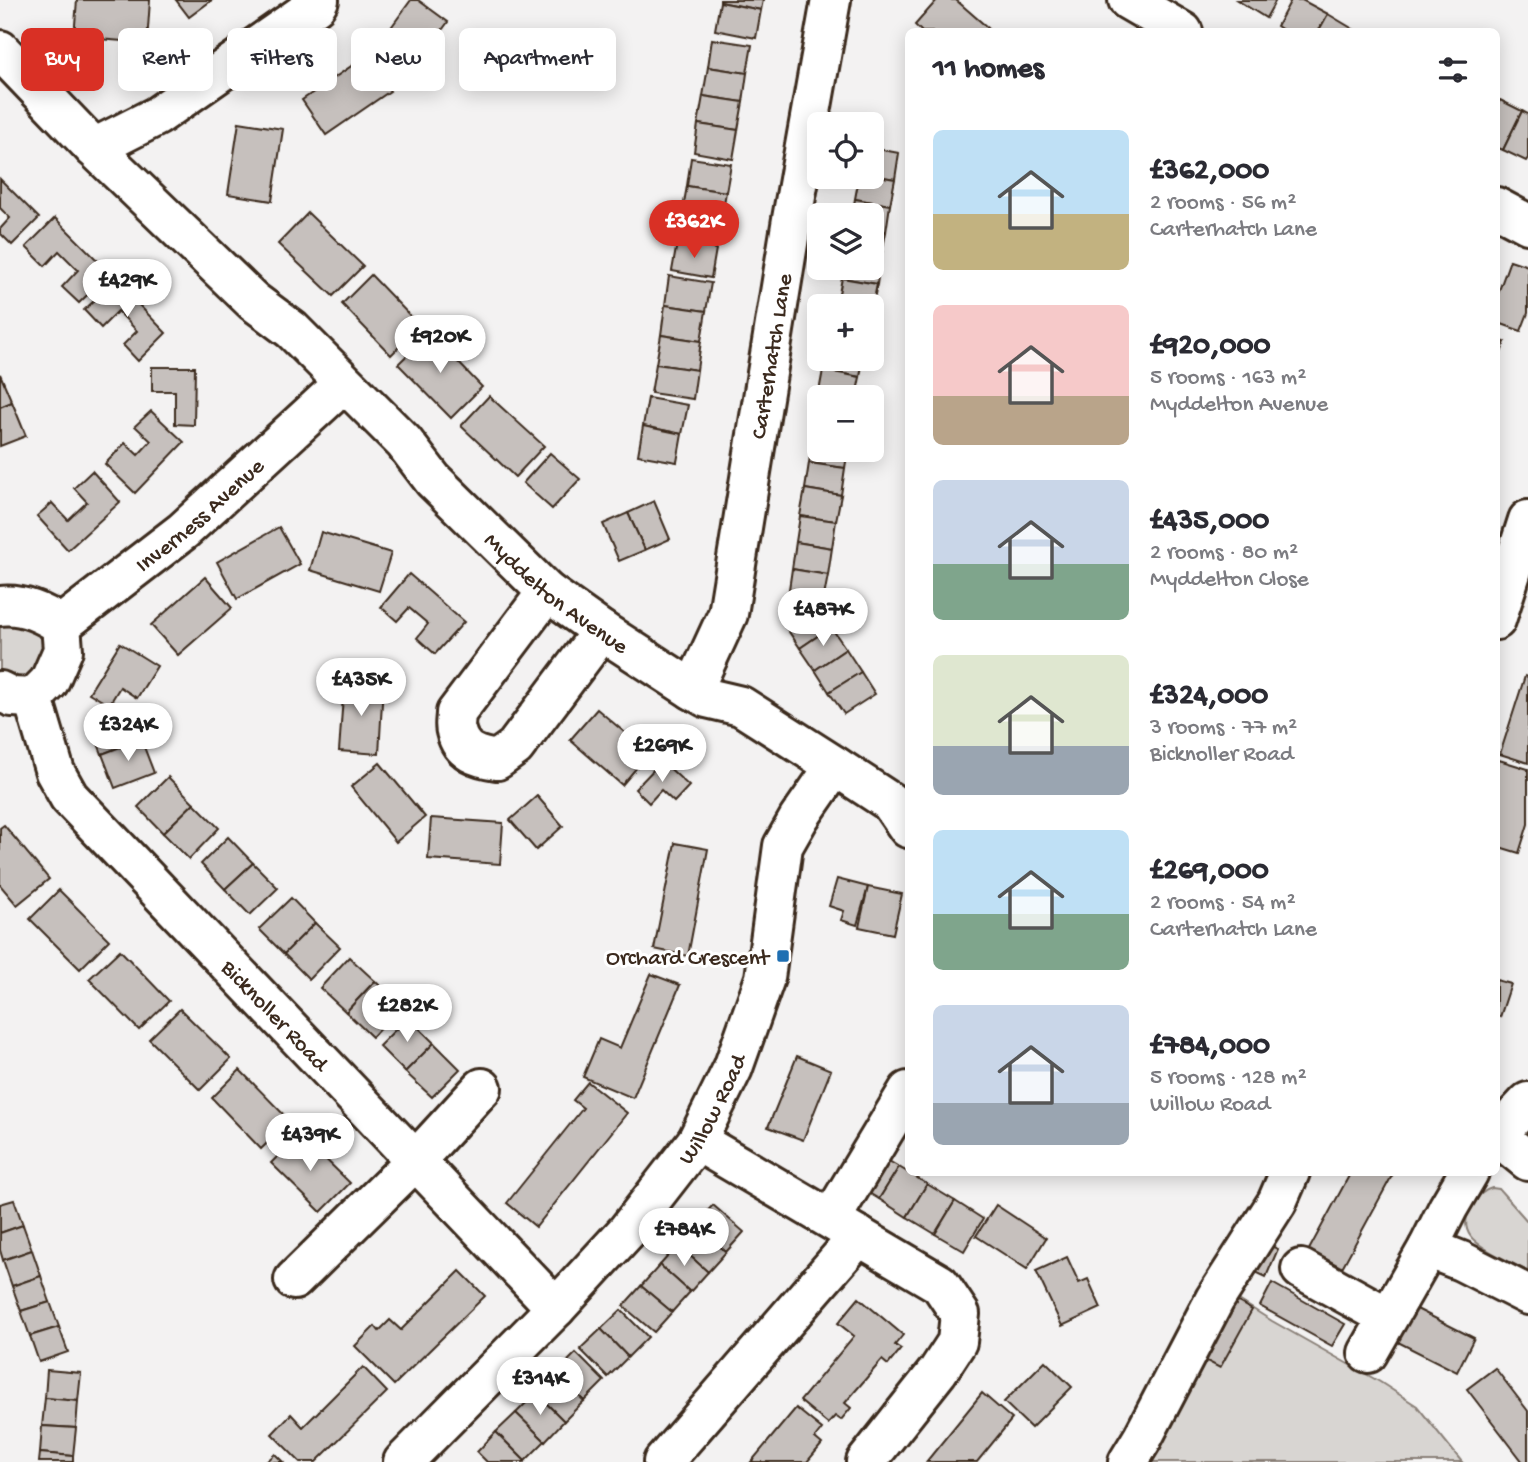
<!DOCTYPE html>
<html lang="en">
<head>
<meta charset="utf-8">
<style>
	:root { --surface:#fff; --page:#f7f7f7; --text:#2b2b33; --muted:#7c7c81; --accent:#d93025 }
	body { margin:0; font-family:"Gochi Hand",sans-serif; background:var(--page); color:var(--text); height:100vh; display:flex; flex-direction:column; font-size:26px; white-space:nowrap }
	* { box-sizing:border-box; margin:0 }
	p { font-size:23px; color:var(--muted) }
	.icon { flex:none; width:38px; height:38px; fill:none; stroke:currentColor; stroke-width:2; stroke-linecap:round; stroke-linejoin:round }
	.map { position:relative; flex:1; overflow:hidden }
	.sheet { position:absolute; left:905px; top:28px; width:595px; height:1148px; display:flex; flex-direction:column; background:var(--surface); border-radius:10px; box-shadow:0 4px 18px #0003 }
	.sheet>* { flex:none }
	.banner { position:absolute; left:21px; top:28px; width:665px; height:63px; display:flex; gap:14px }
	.fabs { position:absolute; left:807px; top:112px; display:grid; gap:14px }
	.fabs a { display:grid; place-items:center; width:77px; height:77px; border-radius:10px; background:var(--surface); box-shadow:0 4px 18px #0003; font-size:35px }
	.price { position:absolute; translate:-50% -60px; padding:0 16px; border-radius:24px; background:#fff; color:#222; font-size:23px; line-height:46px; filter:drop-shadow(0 2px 4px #0008) }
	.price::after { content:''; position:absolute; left:50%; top:42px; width:21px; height:16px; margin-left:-10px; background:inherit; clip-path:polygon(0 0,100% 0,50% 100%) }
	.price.on { background:var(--accent); color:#fff }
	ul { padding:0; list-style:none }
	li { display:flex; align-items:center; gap:21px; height:175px; padding:0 28px }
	li span { display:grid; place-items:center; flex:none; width:196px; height:140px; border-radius:10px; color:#555 }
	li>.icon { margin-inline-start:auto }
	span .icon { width:84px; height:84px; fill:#fffc; stroke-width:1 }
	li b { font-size:30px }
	h2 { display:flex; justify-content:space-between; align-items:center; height:84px; padding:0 28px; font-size:30px }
	.chip { padding:0 24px; border-radius:10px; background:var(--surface); box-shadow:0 4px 18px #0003; font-size:24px; line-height:63px }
	.chip.on { background:var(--accent); color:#fff }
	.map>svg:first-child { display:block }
</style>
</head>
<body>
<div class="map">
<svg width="1528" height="1462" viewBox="0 0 1528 1462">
	<rect width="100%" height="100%" fill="#f3f2f2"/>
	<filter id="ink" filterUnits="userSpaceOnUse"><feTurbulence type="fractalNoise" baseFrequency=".0143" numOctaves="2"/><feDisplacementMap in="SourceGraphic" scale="14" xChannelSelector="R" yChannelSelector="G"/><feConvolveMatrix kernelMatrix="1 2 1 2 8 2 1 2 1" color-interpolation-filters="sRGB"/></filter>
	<g filter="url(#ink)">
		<!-- green -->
		<g fill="#d8d5d2" stroke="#8a8078" stroke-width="2">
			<polygon points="0,622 42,627 51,646 27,684 0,678"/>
			<path d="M1492,1188L1499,1189L1528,1222V1272C1518,1266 1508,1261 1498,1256C1478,1245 1455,1233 1472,1206C1478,1197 1481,1191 1492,1188Z"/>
			<polygon points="1223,1290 1272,1321 1380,1382 1417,1406 1462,1462 1111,1462"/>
		</g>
		<!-- building -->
		<g fill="#c6c0bd" stroke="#3b2a1e" stroke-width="2">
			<polygon points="77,0 150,0 147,43 74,37"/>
			<polygon points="176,0 212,0 189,17"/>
			<polygon points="411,0 418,0 448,22 405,80 371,55"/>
			<polygon points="720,0 763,0 761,10 720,2"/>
			<polygon points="937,0 956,0 988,28 985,32 922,32 915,25"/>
			<polygon points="1237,0 1276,0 1266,18"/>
			<polygon points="1291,0 1302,0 1328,14 1318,32 1286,32 1277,26"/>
			<polygon points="720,2 761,10 756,38 715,30"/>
			<polygon points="1328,14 1358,32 1318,32"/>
			<polygon points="712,39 752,45 747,73 708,67"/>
			<polygon points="366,56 390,91 326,135 302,100"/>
			<polygon points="708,67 747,73 743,102 703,96"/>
			<polygon points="703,96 743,102 738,130 698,124"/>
			<polygon points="1500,100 1522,111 1503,150 1496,147 1496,107"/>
			<polygon points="1522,111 1528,114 1528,158 1526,161 1503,150"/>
			<polygon points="239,122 283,129 272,201 228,194"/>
			<polygon points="698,124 738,130 733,159 694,152"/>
			<polygon points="872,148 899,153 895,179 872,175"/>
			<polygon points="691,158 731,164 726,192 687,186"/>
			<polygon points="872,175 895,179 890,205 855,199 859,177 872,177"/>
			<polygon points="0,179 39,218 12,245 0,233 0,229 10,218 0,208"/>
			<polygon points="687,186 726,192 721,221 682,214"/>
			<polygon points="855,199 890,205 886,232 872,229 872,215 852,215"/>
			<polygon points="308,213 363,266 333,296 278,244"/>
			<polygon points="682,214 721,221 716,249 677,243"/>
			<polygon points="55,218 110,273 79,303 62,287 78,270 59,251 45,266 26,247"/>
			<polygon points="872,229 886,232 881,258 872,256"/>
			<polygon points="677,243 716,249 711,278 672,271"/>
			<polygon points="872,256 881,258 877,284 842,278 843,268 872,268"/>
			<polygon points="1510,260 1528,266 1528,313 1521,331 1496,322 1496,299"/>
			<polygon points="371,275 420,326 391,355 342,304"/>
			<polygon points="669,276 711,283 706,311 665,305"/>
			<polygon points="842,278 877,284 872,310 872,306 850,306 837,304"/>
			<polygon points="116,281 166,333 138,361 123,345 137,331 118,311 101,328 84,310"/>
			<polygon points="665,305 706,311 701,341 661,335"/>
			<polygon points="430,333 482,387 451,418 398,364"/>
			<polygon points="661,335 701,341 697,370 656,364"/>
			<polygon points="1496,339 1505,342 1496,366"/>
			<polygon points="825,359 863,359 860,377 823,370"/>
			<polygon points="656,364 697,370 693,399 651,393"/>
			<polygon points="152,367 195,367 194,425 175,424 175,391 152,391"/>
			<polygon points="823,370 860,377 856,397 818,397"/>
			<polygon points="0,374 12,402 0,407"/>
			<polygon points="489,396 544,446 515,477 461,426"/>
			<polygon points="818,397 820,397 819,425 814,424"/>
			<polygon points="648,398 688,405 682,434 643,426"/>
			<polygon points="12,402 26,436 0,446 0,407"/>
			<polygon points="151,411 184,442 135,493 105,464 125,443 138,455 151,441 135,426"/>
			<polygon points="643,426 682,434 677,462 638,455"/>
			<polygon points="813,436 819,437 819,450 848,450 845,468 809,463"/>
			<polygon points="550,453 580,479 552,509 523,483"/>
			<polygon points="809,463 845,468 841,495 805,489"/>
			<polygon points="92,471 120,502 68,550 37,516 52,503 68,520 87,502 74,488"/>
			<polygon points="805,489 841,495 836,521 800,516"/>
			<polygon points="654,501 670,539 645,550 628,513"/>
			<polygon points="628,513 645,550 619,561 603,524"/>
			<polygon points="800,516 836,521 832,548 796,542"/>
			<polygon points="279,527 300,564 237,599 217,562"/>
			<polygon points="321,532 391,553 379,591 310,570"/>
			<polygon points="796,542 832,548 828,575 792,569"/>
			<polygon points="792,569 828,575 823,602 788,596"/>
			<polygon points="409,574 464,622 435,654 417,638 428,624 409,608 397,621 381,607"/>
			<polygon points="205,577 232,608 178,655 151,625"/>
			<polygon points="816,605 831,627 800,648 785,626"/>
			<polygon points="831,627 846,649 815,670 800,648"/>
			<polygon points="120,643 157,666 137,698 120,687 109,705 89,693"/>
			<polygon points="846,649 861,672 829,692 815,670"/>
			<polygon points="861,672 875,694 844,714 829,692"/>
			<polygon points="1525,676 1528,677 1528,763 1500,754"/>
			<polygon points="344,683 383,685 379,754 339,751"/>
			<polygon points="128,705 141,739 102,754 89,720"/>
			<polygon points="597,709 649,753 622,785 570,740"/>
			<polygon points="141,739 154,773 115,788 102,754"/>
			<polygon points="1499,760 1528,769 1528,824 1519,853 1496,846 1496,769"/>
			<polygon points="662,761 689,786 674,802 661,790 649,803 635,789"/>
			<polygon points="380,763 425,817 396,842 351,787"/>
			<polygon points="168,777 194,803 163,833 138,807"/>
			<polygon points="537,796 563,826 536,850 510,820"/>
			<polygon points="194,803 219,828 189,859 163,833"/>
			<polygon points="431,818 503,823 500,864 428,859"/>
			<polygon points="4,825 49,879 17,905 0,885 0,828"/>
			<polygon points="228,837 253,863 225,889 201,864"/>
			<polygon points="675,843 708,849 688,956 654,949"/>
			<polygon points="253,863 278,888 250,915 225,889"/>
			<polygon points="837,879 868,887 857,925 841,920 844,911 829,906"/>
			<polygon points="868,887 902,894 893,934 859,927"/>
			<polygon points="59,890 109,940 80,969 30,919"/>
			<polygon points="291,898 315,923 284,954 259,929"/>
			<polygon points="315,923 340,947 309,979 284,954"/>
			<polygon points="120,950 169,1001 139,1030 89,979"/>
			<polygon points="349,957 375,981 346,1012 320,988"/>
			<polygon points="651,974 680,985 633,1098 583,1077 599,1039 620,1048"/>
			<polygon points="1496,980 1511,984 1500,1017 1496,1015"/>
			<polygon points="375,981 401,1006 372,1037 346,1012"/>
			<polygon points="180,1009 231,1059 200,1090 149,1039"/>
			<polygon points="408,1017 434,1043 405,1072 379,1046"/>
			<polygon points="434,1043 460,1069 432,1097 405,1072"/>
			<polygon points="797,1056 831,1070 803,1140 768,1127"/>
			<polygon points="240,1070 290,1121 261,1149 212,1098"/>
			<polygon points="588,1082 627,1113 536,1227 507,1203 583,1108 573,1100"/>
			<polygon points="300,1134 350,1183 321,1212 271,1163"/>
			<polygon points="877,1154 899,1167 879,1199 857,1186"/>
			<polygon points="899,1167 927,1184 907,1217 879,1199"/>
			<polygon points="1351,1172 1394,1172 1338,1275 1305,1257"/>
			<polygon points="927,1184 955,1201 935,1234 907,1217"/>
			<polygon points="14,1200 23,1225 0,1233 0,1204"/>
			<polygon points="955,1201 983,1219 964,1251 935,1234"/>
			<polygon points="713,1205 744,1232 726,1252 695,1225"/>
			<polygon points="996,1205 1046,1238 1027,1269 976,1236"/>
			<polygon points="23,1225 32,1250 3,1260 0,1250 0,1233"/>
			<polygon points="695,1225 726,1252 708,1272 678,1245"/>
			<polygon points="1258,1240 1278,1249 1266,1277 1245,1267"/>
			<polygon points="678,1245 708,1272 690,1292 660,1265"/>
			<polygon points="32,1250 41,1276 12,1286 3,1260"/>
			<polygon points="1067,1257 1079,1283 1088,1279 1101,1308 1062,1326 1036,1271"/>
			<polygon points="660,1265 690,1292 672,1312 641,1286"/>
			<polygon points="460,1271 485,1296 394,1385 355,1346 375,1326 379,1331 390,1320 401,1330"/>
			<polygon points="41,1276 50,1302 21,1311 12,1286"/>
			<polygon points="1272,1283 1345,1324 1332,1346 1260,1306"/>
			<polygon points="641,1286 672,1312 654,1332 623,1306"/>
			<polygon points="1229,1297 1252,1310 1220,1368 1197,1356"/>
			<polygon points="859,1298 903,1335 895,1345 901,1349 888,1365 882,1360 845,1403 851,1408 841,1420 835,1416 828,1424 800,1401 854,1336 838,1323"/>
			<polygon points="50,1302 59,1327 30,1336 21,1311"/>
			<polygon points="1403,1302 1474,1338 1457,1372 1386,1336"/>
			<polygon points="621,1310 648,1337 628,1357 601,1329"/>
			<polygon points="59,1327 68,1352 39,1362 30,1336"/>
			<polygon points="601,1329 628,1357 608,1377 580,1349"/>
			<polygon points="576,1353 604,1381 584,1401 556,1373"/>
			<polygon points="1045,1361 1072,1387 1031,1428 1004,1402"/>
			<polygon points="363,1367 387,1392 316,1462 300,1462 272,1434 291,1414 303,1427"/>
			<polygon points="1495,1368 1528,1411 1528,1462 1523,1462 1467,1389"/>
			<polygon points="47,1370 81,1373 78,1401 45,1398"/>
			<polygon points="556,1373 584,1401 564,1421 536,1393"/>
			<polygon points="536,1393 564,1421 545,1441 516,1413"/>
			<polygon points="982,1393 1012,1419 977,1462 926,1462"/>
			<polygon points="45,1398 78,1401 76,1428 42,1426"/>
			<polygon points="796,1408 822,1429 815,1438 822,1444 807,1462 751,1462"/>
			<polygon points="516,1413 545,1441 525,1461 496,1432"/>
			<polygon points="42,1426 76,1428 73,1456 40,1453"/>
			<polygon points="496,1432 525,1461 524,1462 487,1462 477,1452"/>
			<polygon points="40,1453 73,1456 73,1462 39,1462"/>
			<polygon points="275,1454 283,1462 266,1462"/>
		</g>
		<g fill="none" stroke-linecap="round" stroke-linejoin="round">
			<defs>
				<g id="minor">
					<polyline points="1128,0 1183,32"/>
					<path id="s1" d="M0,50L94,148L253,301L292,330L404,442L433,480L547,592L602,631L693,690L707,698L741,706L835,766L890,802L908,828"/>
					<polyline points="94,148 157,116 316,5 319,0"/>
					<polyline points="1496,207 1528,224"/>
					<path d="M547,592L456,713C456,719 454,726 456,731C461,753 478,757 497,760L515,747L602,631"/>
					<path d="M0,606C22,603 43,613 61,625L63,650L49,682L33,698L12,697L0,691"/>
					<polyline points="1496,620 1528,520"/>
					<path id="s2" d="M61,625L183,531L329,397"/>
					<path id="s3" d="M693,690L728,614L792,219L831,0"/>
					<path id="s4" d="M33,698L55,772L69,797L556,1308"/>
					<polyline points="1496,1135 1528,1161"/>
					<polyline points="1496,1136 1528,1102"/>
					<polyline points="697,1141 940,1284 960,1314 957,1342 938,1371 866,1462"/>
					<polyline points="1469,1172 1448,1208 1428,1248 1461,1261 1528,1295"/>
					<polyline points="831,1219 908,1091"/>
					<polyline points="1301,1269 1388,1317"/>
					<polyline points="294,1280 415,1161 482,1088"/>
					<polyline points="1368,1353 1428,1248"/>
					<path id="s5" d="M403,1462L556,1308L627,1231L697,1141L733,1068L765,978L783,846L799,818L835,766"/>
					<polyline points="663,1462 859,1236"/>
					<polyline points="1128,1462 1142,1439 1215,1299 1277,1202 1290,1172"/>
				</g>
			</defs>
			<!-- minor casing -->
			<use href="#minor" stroke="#3b2a1e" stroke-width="44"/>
			<!-- minor -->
			<use href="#minor" stroke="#fff" stroke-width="38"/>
		</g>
	</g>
	<!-- markers -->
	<rect fill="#1f6fb2" stroke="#fff" stroke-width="2.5" x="776" y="949" width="14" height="14" rx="3.5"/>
	<g text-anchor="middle" stroke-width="6" stroke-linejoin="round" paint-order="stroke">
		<!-- street labels -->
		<g font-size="23" fill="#3b2a1e" stroke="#fff">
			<text dy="8" stroke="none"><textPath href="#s3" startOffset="345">Carterhatch Lane</textPath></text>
			<text dy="8" stroke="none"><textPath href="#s2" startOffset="177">Inverness Avenue</textPath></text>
			<text dy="8" stroke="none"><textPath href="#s1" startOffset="779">Myddelton Avenue</textPath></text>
			<text dy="8" stroke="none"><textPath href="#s4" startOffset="406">Bicknoller Road</textPath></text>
			<text dy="8" stroke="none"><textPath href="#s5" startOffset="471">Willow Road</textPath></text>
		</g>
		<!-- poi labels -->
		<g font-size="23" fill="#3b2a1e" stroke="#fff" text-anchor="end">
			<text x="769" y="964">Orchard Crescent</text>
		</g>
	</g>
</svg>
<div class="fabs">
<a><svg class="icon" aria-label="locate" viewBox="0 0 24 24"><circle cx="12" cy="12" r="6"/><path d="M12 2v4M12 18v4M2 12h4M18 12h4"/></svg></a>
<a><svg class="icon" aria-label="layers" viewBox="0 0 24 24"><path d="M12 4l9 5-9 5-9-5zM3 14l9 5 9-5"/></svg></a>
<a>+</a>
<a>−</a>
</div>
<b class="price on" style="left:694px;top:260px">£362K</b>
<b class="price" style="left:127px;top:319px">£429K</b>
<b class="price" style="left:440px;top:375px">£920K</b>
<b class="price" style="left:823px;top:648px">£487K</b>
<b class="price" style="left:361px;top:718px">£435K</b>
<b class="price" style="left:128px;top:763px">£324K</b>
<b class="price" style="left:662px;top:784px">£269K</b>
<b class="price" style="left:407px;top:1044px">£282K</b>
<b class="price" style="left:310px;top:1173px">£439K</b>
<b class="price" style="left:684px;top:1268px">£784K</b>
<b class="price" style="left:540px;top:1417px">£314K</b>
<div class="banner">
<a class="chip on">Buy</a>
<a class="chip">Rent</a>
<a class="chip">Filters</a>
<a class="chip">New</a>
<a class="chip">Apartment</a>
</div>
<section class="sheet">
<h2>11 homes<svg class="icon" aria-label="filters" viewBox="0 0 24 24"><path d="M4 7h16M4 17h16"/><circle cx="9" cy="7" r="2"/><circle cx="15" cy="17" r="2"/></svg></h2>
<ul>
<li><span style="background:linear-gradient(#bfe0f5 60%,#c2b280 0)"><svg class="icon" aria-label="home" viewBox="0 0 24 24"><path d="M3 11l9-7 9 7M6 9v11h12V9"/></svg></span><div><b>£362,000</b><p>2 rooms · 56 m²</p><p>Carterhatch Lane</p></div></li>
<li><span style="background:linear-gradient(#f6c9c9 65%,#b9a48a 0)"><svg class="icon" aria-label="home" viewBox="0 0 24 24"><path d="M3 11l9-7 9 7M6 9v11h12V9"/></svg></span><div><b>£920,000</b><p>5 rooms · 163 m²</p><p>Myddelton Avenue</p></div></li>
<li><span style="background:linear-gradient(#c9d6e8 60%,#7fa58c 0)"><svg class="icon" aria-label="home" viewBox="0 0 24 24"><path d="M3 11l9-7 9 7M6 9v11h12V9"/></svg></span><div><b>£435,000</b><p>2 rooms · 80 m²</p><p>Myddelton Close</p></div></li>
<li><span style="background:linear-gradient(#dfe7d0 65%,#9aa5b1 0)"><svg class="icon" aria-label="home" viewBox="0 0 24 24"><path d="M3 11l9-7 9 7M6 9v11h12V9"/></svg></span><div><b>£324,000</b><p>3 rooms · 77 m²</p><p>Bicknoller Road</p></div></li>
<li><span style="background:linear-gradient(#bfe0f5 60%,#7fa58c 0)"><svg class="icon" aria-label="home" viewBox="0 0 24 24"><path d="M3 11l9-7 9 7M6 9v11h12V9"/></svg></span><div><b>£269,000</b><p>2 rooms · 54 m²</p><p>Carterhatch Lane</p></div></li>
<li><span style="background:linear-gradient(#c9d6e8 70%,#9aa5b1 0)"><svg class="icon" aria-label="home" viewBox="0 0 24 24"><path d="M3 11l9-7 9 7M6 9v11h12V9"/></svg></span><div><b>£784,000</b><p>5 rooms · 128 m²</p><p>Willow Road</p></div></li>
</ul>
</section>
</div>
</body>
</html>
